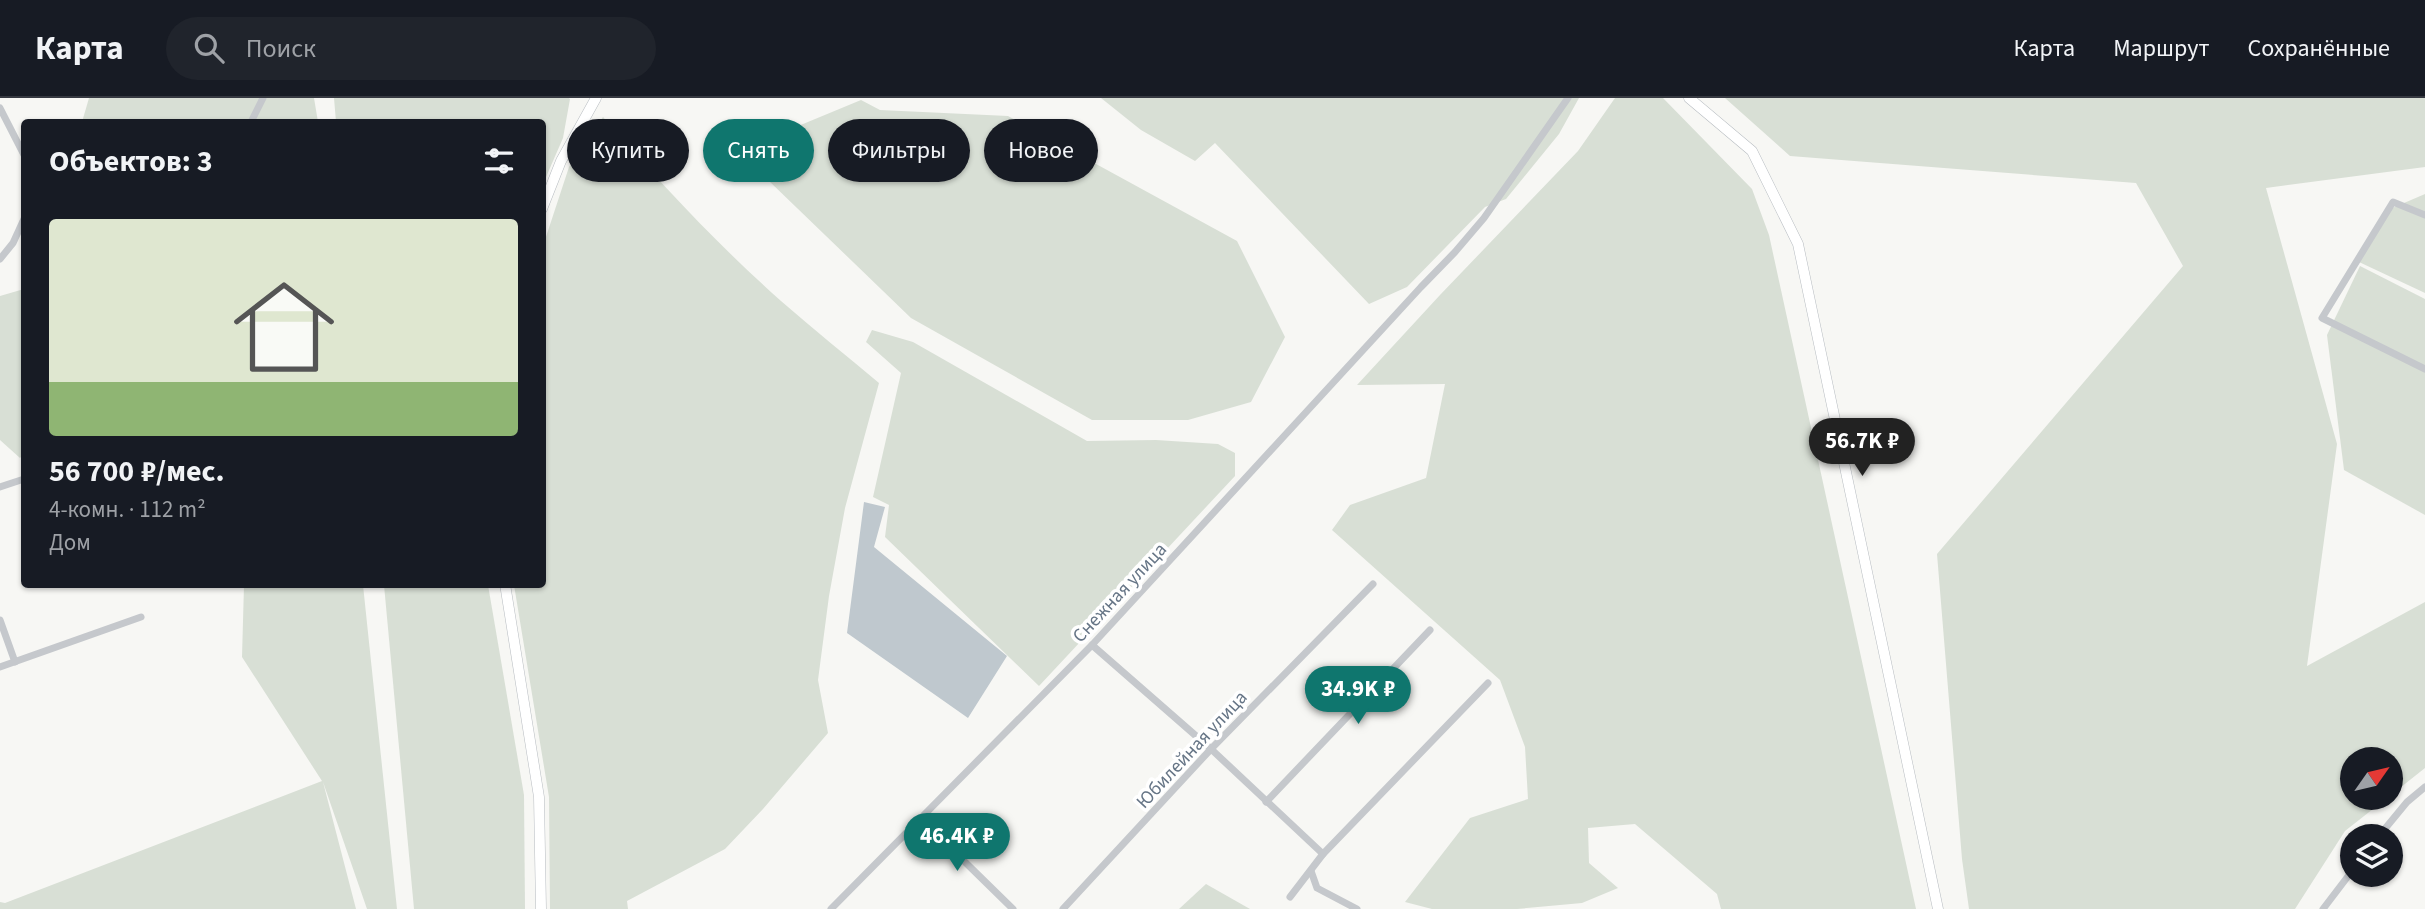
<!DOCTYPE html>
<html lang="ru">
<head>
<meta charset="utf-8">
<style>
	:root { --surface:#171b24; --page:#20242c; --text:#f1f3f6; --muted:#9ea1a6; --line:#363941; --accent:#0f766e }
	body { margin:0; font-family:"Source Sans 3",sans-serif; background:var(--page); color:var(--text); height:100vh; display:flex; flex-direction:column; font-size:26px; white-space:nowrap }
	* { box-sizing:border-box; margin:0 }
	p { font-size:23px; color:var(--muted) }
	.icon { flex:none; width:38px; height:38px; fill:none; stroke:currentColor; stroke-width:2; stroke-linecap:round; stroke-linejoin:round }
	.map { position:relative; flex:1; overflow:hidden }
	.panel { position:absolute; left:21px; top:21px; width:525px; height:469px; display:flex; flex-direction:column; background:var(--surface); border-radius:7px; box-shadow:0 2px 5px #0004 }
	.panel>* { flex:none }
	.guide { position:absolute; left:567px; top:21px; width:665px; height:63px; display:flex; gap:14px }
	.needle { width:46px; rotate:56deg }
	.controls { position:absolute; left:2340px; top:649px; display:grid; gap:14px }
	.controls a { display:grid; place-items:center; width:63px; height:63px; border-radius:50%; background:var(--surface); box-shadow:0 2px 5px #0004; font-size:35px }
	.price { position:absolute; translate:-50% -60px; padding:0 16px; border-radius:24px; background:var(--accent); color:#fff; font-size:23px; line-height:46px; filter:drop-shadow(0 2px 4px #0008) }
	.price::after { content:''; position:absolute; left:50%; top:42px; width:21px; height:16px; margin-left:-10px; background:inherit; clip-path:polygon(0 0,100% 0,50% 100%) }
	.price.selected { background:#222; color:#fff }
	ul { padding:0; list-style:none }
	li { display:grid; align-content:center; gap:14px; height:371px; padding:0 28px }
	li+li { border-top:2px solid var(--line) }
	li span { display:grid; place-items:center; height:217px; border-radius:7px; color:#555 }
	li>.icon { margin-inline-start:auto }
	span .icon { width:126px; height:126px; fill:#fffc; stroke-width:1 }
	li b { font-size:30px }
	h2 { display:flex; justify-content:space-between; align-items:center; height:84px; padding:0 28px; font-size:30px }
	.tag { padding:0 24px; border-radius:32px; background:var(--surface); box-shadow:0 2px 5px #0004; font-size:24px; line-height:63px }
	.tag.selected { background:var(--accent); color:#fff }
	header { display:flex; align-items:center; gap:42px; box-sizing:border-box; height:98px; padding:0 35px; background:var(--surface); border-bottom:2px solid var(--line) }
	header strong { font-size:33px }
	nav { display:flex; gap:38px; margin-inline-start:auto; font-size:24px }
	.search { width:490px; height:63px; background:var(--page); display:flex; align-items:center; gap:18px; box-sizing:border-box; padding:0 24px; border-radius:38px; color:var(--muted); font-size:26px }
	.map>svg:first-child { display:block }
</style>
</head>
<body>
<header>
<strong>Карта</strong>
<div class="search"><svg class="icon" aria-label="search" viewBox="0 0 24 24"><circle cx="10" cy="10" r="6"/><path d="M15 15l6 6"/></svg>Поиск</div>
<nav><a>Карта</a><a>Маршрут</a><a>Сохранённые</a></nav>
</header>
<div class="map">
<svg width="2425" height="811" viewBox="0 0 2425 811">
	<rect width="100%" height="100%" fill="#f7f7f4"/>
	<!-- green -->
	<g fill="#d8dfd5">
		<polygon points="89,0 314,0 318,24 82,24"/>
		<polygon points="334,0 569,0 570,1 563,40 543,86 542,24 336,24"/>
		<polygon points="1101,0 1579,0 1559,36 1506,101 1485,109 1407,189 1369,206 1215,45 1195,63 1141,32"/>
		<polygon points="1615,0 1663,0 1752,91 1769,137 1916,811 1721,811 1717,796 1635,726 1588,730 1589,765 1618,790 1582,805 1517,811 1432,811 1405,804 1470,720 1528,701 1525,649 1500,582 1332,432 1350,407 1426,380 1445,286 1357,287 1440,197 1578,53"/>
		<polygon points="1725,0 2425,0 2425,69 2266,90 2337,346 2307,568 2425,504 2425,670 2391,697 2390,662 2352,662 2352,700 2387,700 2345,733 2295,811 1969,811 1962,761 1937,456 2183,168 2136,85 1790,58"/>
		<polygon points="861,2 880,12 1008,18 1237,143 1285,239 1251,304 1188,322 1092,322 911,220 738,53"/>
		<path d="M603,19C659,84 717,146 781,203C813,231 847,258 879,285L845,410L829,498L818,582L828,635L763,711L725,751L627,803L628,811H550L549,699L514,487L542,486L543,148L569,69Z"/>
		<polygon points="2425,96 2425,195 2359,164 2390,111"/>
		<polygon points="2360,168 2425,201 2425,417 2344,372 2327,237"/>
		<polygon points="24,191 24,356 20,360 0,342 0,198"/>
		<polygon points="872,232 913,244 1087,343 1156,342 1218,346 1235,355 1235,378 1039,588 885,439 889,407 873,399 901,275 866,244"/>
		<polygon points="244,487 363,487 397,811 367,811 323,684 356,811 0,811 0,804 5,805 322,683 242,559"/>
		<polygon points="384,487 488,487 524,697 525,811 414,811"/>
		<polygon points="1206,786 1250,811 1179,811"/>
	</g>
	<!-- water -->
	<polygon fill="#bfc8ce" points="864,404 885,409 874,449 1007,558 968,620 847,535"/>
	<g fill="none" stroke-linecap="round" stroke-linejoin="round">
		<defs>
			<g id="secondary">
				<polyline points="1689,0 1752,53 1798,146 1938,811"/>
				<polyline points="542,111 561,63 596,0"/>
				<polyline points="505,486 539,699 541,811"/>
			</g>
		</defs>
		<!-- secondary casing -->
		<use href="#secondary" stroke="#b7bcc1" stroke-width="11"/>
		<!-- street -->
		<g stroke="#c5c8cc" stroke-width="7">
			<polyline points="0,10 24,57"/>
			<polyline points="251,24 263,0"/>
			<polyline points="2425,117 2393,104 2322,220 2425,271"/>
			<polyline points="0,161 13,145 24,121"/>
			<polyline points="0,389 24,381"/>
			<polyline points="0,522 15,564"/>
			<polyline points="1092,547 1211,651 1323,756"/>
			<polyline points="0,569 141,519"/>
			<polyline points="1266,704 1430,532"/>
			<polyline points="920,720 1013,811"/>
			<polyline points="2379,738 2407,704 2425,689"/>
			<polyline points="1311,773 1317,790 1357,811"/>
			<polyline points="1290,799 1323,756 1488,585"/>
			<polyline points="831,811 1092,547 1421,189 1455,154 1484,120 1568,0"/>
			<polyline points="1063,811 1211,651 1373,486"/>
			<polyline points="2323,811 2352,773"/>
		</g>
		<!-- secondary -->
		<use href="#secondary" stroke="#fff" stroke-width="10"/>
	</g>
	<g text-anchor="middle" stroke-width="7" stroke-linejoin="round" paint-order="stroke">
		<!-- street labels -->
		<g font-size="19" fill="#667586" stroke="#fff">
			<text transform="translate(1119 494) rotate(-47)" y="7">Снежная улица</text>
			<text transform="translate(1191 651) rotate(-47)" y="7">Юбилейная улица</text>
		</g>
	</g>
</svg>
<div class="controls">
<a><svg class="needle" viewBox="-14 -14 28 28"><path d="M0-13l5 13h-10z" fill="#e53935"/><path d="M0 13l5-13h-10z" fill="#9ea1a6"/></svg></a>
<a><svg class="icon" aria-label="layers" viewBox="0 0 24 24"><path d="M12 4l9 5-9 5-9-5zM3 14l9 5 9-5"/></svg></a>
</div>
<b class="price selected" style="left:1862px;top:380px">56.7K ₽</b>
<b class="price" style="left:1358px;top:628px">34.9K ₽</b>
<b class="price" style="left:957px;top:775px">46.4K ₽</b>
<div class="guide">
<a class="tag">Купить</a>
<a class="tag selected">Снять</a>
<a class="tag">Фильтры</a>
<a class="tag">Новое</a>
</div>
<section class="panel">
<h2>Объектов: 3<svg class="icon" aria-label="filters" viewBox="0 0 24 24"><path d="M4 7h16M4 17h16"/><circle cx="9" cy="7" r="2"/><circle cx="15" cy="17" r="2"/></svg></h2>
<ul>
<li><span style="background:linear-gradient(#dfe7d0 75%,#8fb573 0)"><svg class="icon" aria-label="home" viewBox="0 0 24 24"><path d="M3 11l9-7 9 7M6 9v11h12V9"/></svg></span><div><b>56 700 ₽/мес.</b><p>4-комн. · 112 m²</p><p>Дом</p></div></li>
</ul>
</section>
</div>
</body>
</html>
